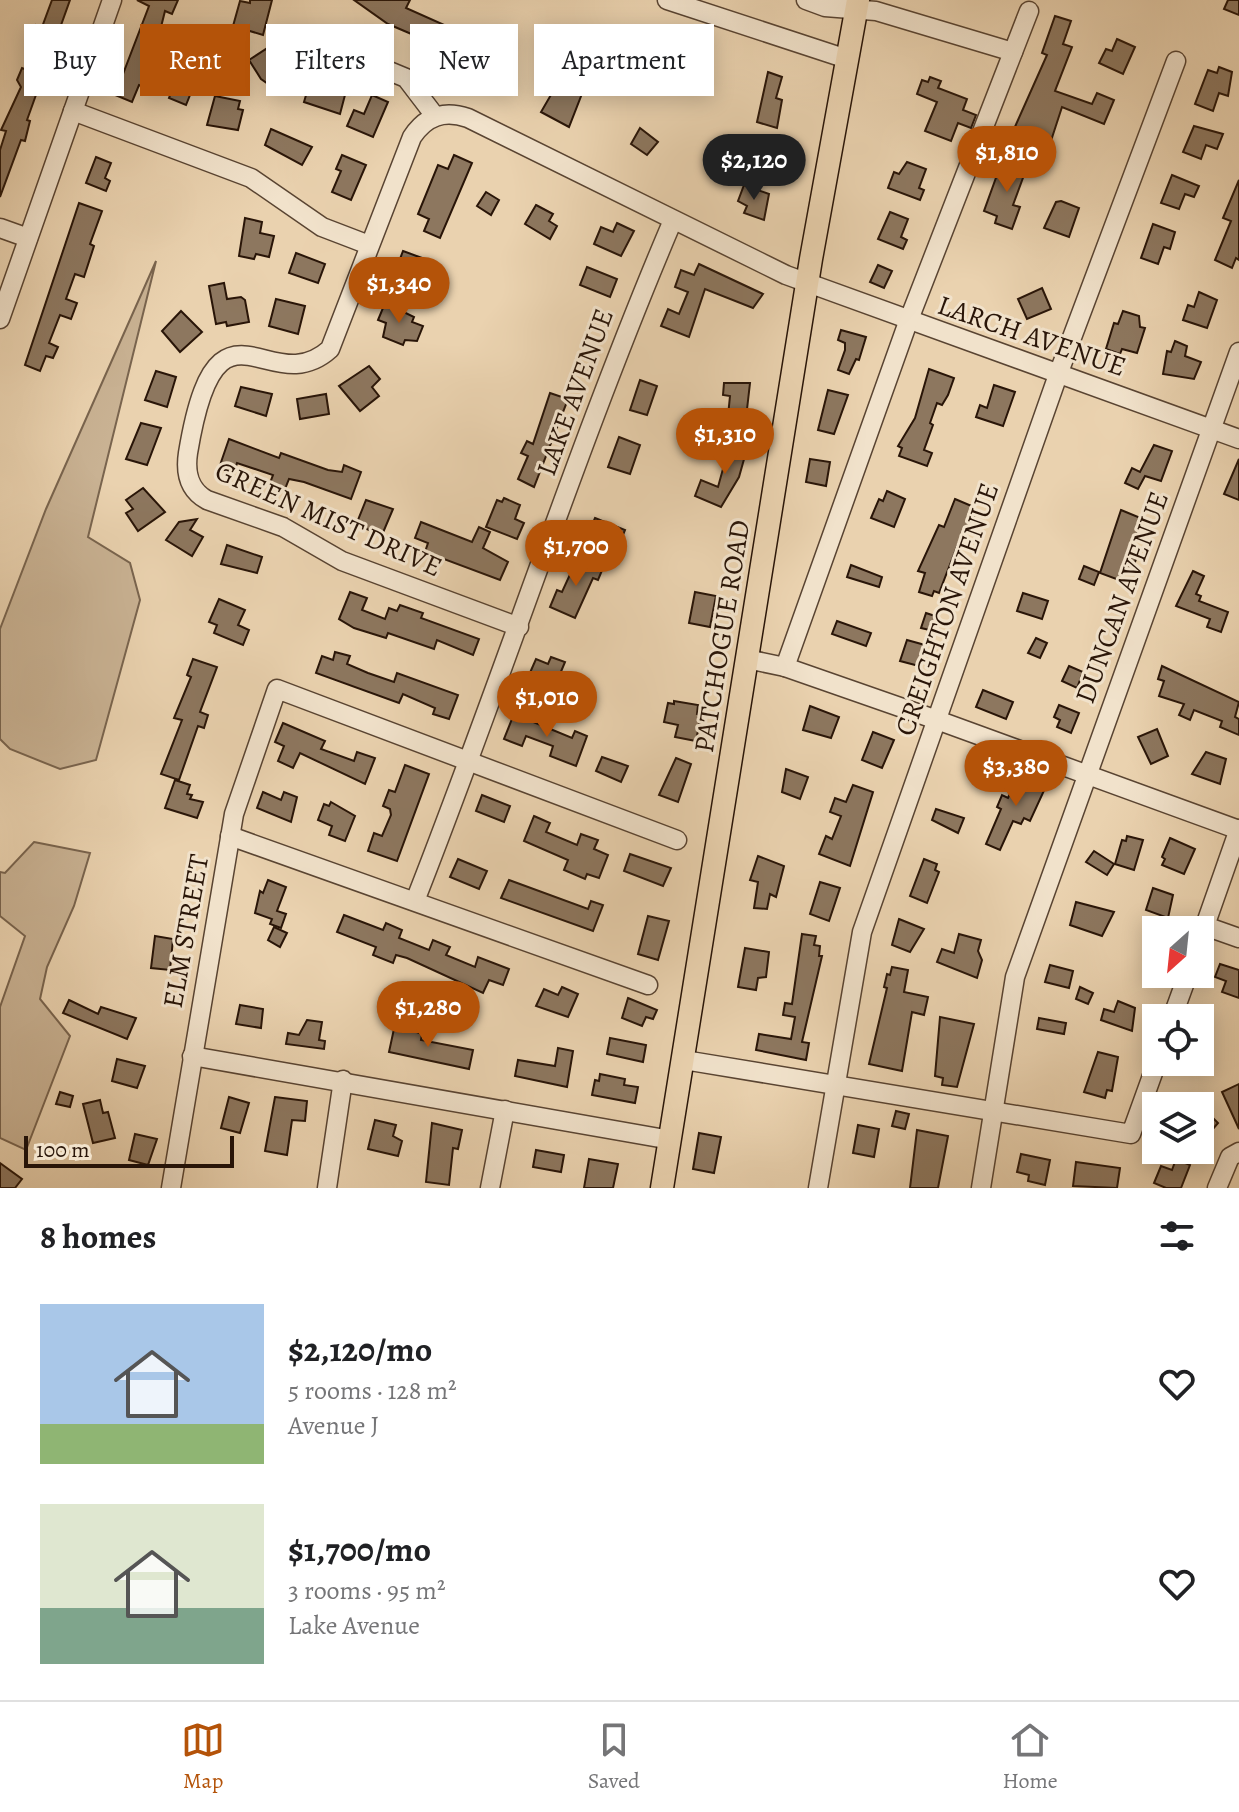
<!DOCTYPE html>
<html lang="en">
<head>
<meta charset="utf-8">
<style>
	:root { --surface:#fff; --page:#f2f2f2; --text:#202124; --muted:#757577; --line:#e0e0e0; --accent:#b45309 }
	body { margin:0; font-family:Alegreya,serif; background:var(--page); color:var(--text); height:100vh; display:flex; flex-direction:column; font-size:30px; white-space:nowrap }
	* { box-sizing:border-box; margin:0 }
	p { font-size:26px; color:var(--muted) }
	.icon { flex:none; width:44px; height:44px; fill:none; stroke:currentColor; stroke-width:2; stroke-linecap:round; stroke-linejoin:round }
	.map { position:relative; height:1188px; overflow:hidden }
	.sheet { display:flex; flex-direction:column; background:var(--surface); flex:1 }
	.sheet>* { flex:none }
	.hud { position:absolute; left:24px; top:24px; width:800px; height:72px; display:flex; gap:16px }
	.needle { width:52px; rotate:207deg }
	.fabs { position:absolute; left:1142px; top:916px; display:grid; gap:16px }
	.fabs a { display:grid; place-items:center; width:72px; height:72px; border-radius:0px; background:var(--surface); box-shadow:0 4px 20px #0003; font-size:40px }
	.scale { position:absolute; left:24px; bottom:20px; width:210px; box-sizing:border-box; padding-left:8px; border:4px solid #291508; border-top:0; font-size:22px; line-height:28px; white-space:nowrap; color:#291508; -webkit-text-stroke:6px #f1e2cb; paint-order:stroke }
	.price { position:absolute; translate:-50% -68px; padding:0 18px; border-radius:28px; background:var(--accent); color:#fff; font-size:26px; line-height:52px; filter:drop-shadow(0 2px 4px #0008) }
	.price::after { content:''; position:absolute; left:50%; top:48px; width:24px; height:18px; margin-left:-12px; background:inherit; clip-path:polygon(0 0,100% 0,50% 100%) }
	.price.active { background:#222; color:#fff }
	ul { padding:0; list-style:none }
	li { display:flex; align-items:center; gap:24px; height:200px; padding:0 40px }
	li span { display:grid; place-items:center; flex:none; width:224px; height:160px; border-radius:0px; color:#555 }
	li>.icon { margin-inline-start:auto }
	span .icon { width:96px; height:96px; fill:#fffc; stroke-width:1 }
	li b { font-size:34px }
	h2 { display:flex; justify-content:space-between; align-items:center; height:96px; padding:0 40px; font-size:34px }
	.chip { padding:0 28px; border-radius:0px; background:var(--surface); box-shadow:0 4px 20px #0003; font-size:28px; line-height:72px }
	.chip.active { background:var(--accent); color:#fff }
	.tabs { display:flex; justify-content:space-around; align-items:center; height:112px; border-top:2px solid var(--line); background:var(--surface); font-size:22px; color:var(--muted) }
	.tabs a { display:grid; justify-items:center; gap:4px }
	.tabs .active { color:var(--accent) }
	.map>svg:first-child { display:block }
</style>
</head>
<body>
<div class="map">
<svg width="1239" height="1188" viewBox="0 0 1239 1188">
	<rect width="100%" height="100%" fill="#ead2af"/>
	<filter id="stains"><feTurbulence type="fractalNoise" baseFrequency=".0025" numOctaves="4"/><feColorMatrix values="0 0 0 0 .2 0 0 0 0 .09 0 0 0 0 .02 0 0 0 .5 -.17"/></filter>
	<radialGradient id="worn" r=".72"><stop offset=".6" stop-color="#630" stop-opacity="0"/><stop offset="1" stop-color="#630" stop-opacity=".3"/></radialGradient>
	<!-- green -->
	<g fill="#c9b293" stroke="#79644e" stroke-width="2">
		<polygon points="156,261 88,537 130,563 140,600 96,760 60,769 10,749 0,739 0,629 46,509"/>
		<polygon points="34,842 90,853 74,906 47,967 40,999 70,1036 26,1150 0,1138 0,1007 25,936 0,916 0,872 5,873"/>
	</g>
	<!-- building -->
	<g fill="#8d775f" stroke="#291508" stroke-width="2">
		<polygon points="52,0 70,0 27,120 30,121 25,141 21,140 0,197 0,150 6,131 1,130 21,87 17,80 22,68 27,70 39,38 32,35 36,25 42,27"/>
		<polygon points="137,0 178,0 172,14 165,11 160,31 167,34 147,88 139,85 132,102 115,95 149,6"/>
		<polygon points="250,0 272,0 263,35 233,26 240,1 250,3"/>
		<polygon points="354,0 410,0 406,8 460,32 458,37 470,43 468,47 494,58 498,50 514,58 501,86 488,80 484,88 469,81 475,70 433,49 435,44 388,24"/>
		<polygon points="1228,0 1239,0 1239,15 1224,9"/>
		<polygon points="1055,16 1071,21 1063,44 1072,47 1055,91 1092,104 1097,93 1114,100 1104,124 1062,107 1048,150 1024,140 1027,134 1014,129 1047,55 1042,53"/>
		<polygon points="1117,39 1135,47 1123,74 1099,63 1106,49 1112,51"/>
		<polygon points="266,49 286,80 274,88 261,79 249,60"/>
		<polygon points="1219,67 1232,72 1228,96 1219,93 1213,111 1195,104 1208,70 1217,73"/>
		<polygon points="768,72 782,77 776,98 782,100 777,128 757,122"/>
		<polygon points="930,77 941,81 938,88 967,99 963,110 976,115 971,128 958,123 951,141 925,131 937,102 917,94 922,80 928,82"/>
		<polygon points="559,81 570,86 571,82 583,91 569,127 541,112"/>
		<polygon points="175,83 192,90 186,105 169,98"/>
		<polygon points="309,85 345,95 340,114 304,102"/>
		<polygon points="372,95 388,102 373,137 347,126 354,110 364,114"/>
		<polygon points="215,96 240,101 238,109 243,110 238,130 207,125"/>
		<polygon points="1194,126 1223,134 1217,149 1206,145 1201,159 1183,152"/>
		<polygon points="640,128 658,142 647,155 631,144"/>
		<polygon points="271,129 312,147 302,165 265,145"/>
		<polygon points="342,155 366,165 351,200 332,192 341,171 336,169"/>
		<polygon points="454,155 472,163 440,238 424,231 429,219 418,214 438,165 448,169"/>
		<polygon points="96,157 111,163 105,178 110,181 106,191 86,183"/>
		<polygon points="1010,158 1028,164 1013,205 1020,207 1012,229 995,223 997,216 984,211 997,175 1003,177"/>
		<polygon points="907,162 926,169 919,188 924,190 920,200 888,188 894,172 899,174"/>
		<polygon points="1172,175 1199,186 1194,197 1185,194 1179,209 1161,203"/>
		<polygon points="1239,180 1239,260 1236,258 1232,268 1215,260 1231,221 1223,218"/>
		<polygon points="744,185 769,194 764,220 744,213 747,206 738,201"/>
		<polygon points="486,192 499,200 491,215 477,206"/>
		<polygon points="1061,201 1079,208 1069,237 1044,228 1056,202"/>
		<polygon points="79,203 102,211 90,244 94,246 84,277 75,274 66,299 77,303 71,319 60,315 49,343 58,347 53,358 46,356 40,371 25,365"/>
		<polygon points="536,205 553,214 549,221 557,226 550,239 525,224"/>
		<polygon points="890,212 908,219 901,237 907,240 903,249 878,239"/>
		<polygon points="245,218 262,222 260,233 274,236 269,257 256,254 254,259 239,256"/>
		<polygon points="617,223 634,231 621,256 594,244 601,227 613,232"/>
		<polygon points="1153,224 1175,232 1170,249 1164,247 1158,264 1141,258"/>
		<polygon points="403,251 422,258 418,275 426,278 420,293 392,280"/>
		<polygon points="296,253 325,264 318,283 289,273"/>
		<polygon points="699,264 763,294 753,308 705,289 689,337 661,326 668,309 679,314 688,292 675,287 681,270 694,275"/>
		<polygon points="878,265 892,271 884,288 870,282"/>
		<polygon points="587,267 617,279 610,297 580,285"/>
		<polygon points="224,283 227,299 241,297 245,300 249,322 227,326 226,322 216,324 209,286"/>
		<polygon points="1042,288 1051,309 1027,319 1018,299"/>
		<polygon points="1199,292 1217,300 1207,328 1183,320 1188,305 1194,307"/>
		<polygon points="276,299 305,306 298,334 269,326"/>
		<polygon points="385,303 414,317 412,322 423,326 417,341 405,340 403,345 383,337 386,323 378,320"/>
		<polygon points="181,311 202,332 180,352 162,331"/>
		<polygon points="1123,311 1139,316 1140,327 1145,328 1137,353 1122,349 1120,354 1106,349 1114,323 1118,324"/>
		<polygon points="841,330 866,337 859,360 856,359 849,374 838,370 845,350 845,343 838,340"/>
		<polygon points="1175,341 1187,346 1185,356 1201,362 1194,379 1163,374 1167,351 1171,352"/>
		<polygon points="369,366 380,379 372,387 379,396 360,411 339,386"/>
		<polygon points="929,369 954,378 948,395 942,405 937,403 930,423 933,425 924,450 932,453 927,466 899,456 902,448 898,446 915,418"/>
		<polygon points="156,371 176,377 167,407 145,400"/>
		<polygon points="640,380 657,386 647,415 630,410"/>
		<polygon points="724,383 750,383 746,418 728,416 730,396 723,395"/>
		<polygon points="994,385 1015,392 1003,426 976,417 980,405 987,408"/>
		<polygon points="241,387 272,394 266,416 235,406"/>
		<polygon points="828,390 848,395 834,434 818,430"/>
		<polygon points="550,393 568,399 534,487 518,479 528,456 521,453 527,441 533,444"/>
		<polygon points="326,394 329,414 300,419 297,399"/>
		<polygon points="141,423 161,428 147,465 126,459"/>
		<polygon points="619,437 640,445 630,474 608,467"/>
		<polygon points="229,439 279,458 281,453 328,470 342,472 344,465 361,472 351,499 304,482 289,479 285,489 270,483 273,475 237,463 234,473 219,468"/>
		<polygon points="731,440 748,445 739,477 721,507 695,496 701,480 718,487"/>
		<polygon points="1154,445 1172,451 1161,481 1145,476 1138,489 1125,483 1132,468 1140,472"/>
		<polygon points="810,459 830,462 826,486 806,482"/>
		<polygon points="1239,459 1239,500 1224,494"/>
		<polygon points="143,488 165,512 138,531 126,513 133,509 126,500"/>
		<polygon points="887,491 905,499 894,527 871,518 879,499 883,501"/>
		<polygon points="504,498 520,505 515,519 524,523 517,539 486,527 497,500 502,502"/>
		<polygon points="955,499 974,507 971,514 975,515 958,544 939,593 934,591 932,596 919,592 925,573 918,571 939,525 944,527"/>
		<polygon points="366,500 393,509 382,535 356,525"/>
		<polygon points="1121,510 1143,519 1128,556 1136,559 1132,571 1123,570 1119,580 1100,573"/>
		<polygon points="595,518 625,530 618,547 588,535"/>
		<polygon points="197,519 190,530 203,537 192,556 166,540 179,522"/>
		<polygon points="421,522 472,542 479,527 490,532 483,548 508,562 500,580 425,552 428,543 415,538"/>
		<polygon points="227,545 262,557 257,573 221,564"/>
		<polygon points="578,557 603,568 598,580 593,578 575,618 550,607 557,590 562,592"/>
		<polygon points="851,565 882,577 879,587 847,577"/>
		<polygon points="1084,566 1099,572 1094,585 1079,579"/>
		<polygon points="1193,571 1204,576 1196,594 1201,596 1199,601 1228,612 1221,632 1207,627 1210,619 1176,606"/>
		<polygon points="350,592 367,598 362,610 385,619 389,608 397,611 400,605 423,613 421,618 479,639 473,655 437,640 434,649 388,633 386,638 354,628 339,619"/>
		<polygon points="695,592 716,596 710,627 689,623"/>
		<polygon points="1023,593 1048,601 1042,619 1017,611"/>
		<polygon points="219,599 245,610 238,625 249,630 243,645 214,633 217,625 209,622"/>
		<polygon points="926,613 938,617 934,631 921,628"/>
		<polygon points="837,621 871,633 866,646 832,634"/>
		<polygon points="1036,638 1047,643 1040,658 1028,653"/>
		<polygon points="907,640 925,645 919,666 900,661"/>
		<polygon points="335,652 350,656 347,664 368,673 394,682 397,673 458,695 449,719 433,714 435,708 403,694 399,703 316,673 322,656 333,660"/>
		<polygon points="551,657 565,662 550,698 534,692 539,679 529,675 536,659 548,664"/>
		<polygon points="193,659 217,667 200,712 208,715 204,728 198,726 179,780 161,774 182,720 174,718 191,677 187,675"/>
		<polygon points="1069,666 1083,672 1077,688 1062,681"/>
		<polygon points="1162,666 1239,702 1235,717 1239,719 1239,735 1220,727 1222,721 1194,710 1190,720 1179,715 1184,704 1159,696 1164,681 1158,679"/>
		<polygon points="983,690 1013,702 1006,719 976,707"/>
		<polygon points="674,701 698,705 697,714 701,715 696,741 675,737 678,725 664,722 668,703 674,704"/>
		<polygon points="1059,705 1079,713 1071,733 1057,727 1060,720 1054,717"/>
		<polygon points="810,706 839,717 831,738 803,730"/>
		<polygon points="514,714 572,738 575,731 587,736 576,766 550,756 553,746 526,736 522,746 504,739"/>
		<polygon points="283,723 325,741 321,749 354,761 357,752 375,758 365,784 300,753 293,768 278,761 284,746 275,742"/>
		<polygon points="1157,729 1168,756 1151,764 1138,737"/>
		<polygon points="873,732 894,740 882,768 862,760"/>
		<polygon points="1206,752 1226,759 1220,784 1192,774"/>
		<polygon points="602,757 628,766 621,782 596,771"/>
		<polygon points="676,758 691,764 678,802 659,795"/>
		<polygon points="405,765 429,774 397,861 368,851 374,833 382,836 391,815 390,809 383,806 389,790 395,792"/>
		<polygon points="786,769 808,777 800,799 782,792"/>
		<polygon points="1020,772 1047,784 1030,821 1024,818 1021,824 1013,821 1000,850 986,844 1001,809 997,807 1002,795 1008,798"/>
		<polygon points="175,780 190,785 187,794 192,795 190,799 203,802 197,818 165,808"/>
		<polygon points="853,785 873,792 850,866 819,854 826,836 832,839 841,816 830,812 835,798 846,802"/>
		<polygon points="263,792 281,800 284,792 297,797 291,822 257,808"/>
		<polygon points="482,795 510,806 504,822 476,811"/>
		<polygon points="331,802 355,816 345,841 329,835 332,826 318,820 324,804 329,806"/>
		<polygon points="936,809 964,818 958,833 932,820"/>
		<polygon points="534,816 550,823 546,832 577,845 581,834 598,840 594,849 608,855 599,878 587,874 585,879 564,870 568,860 524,841"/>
		<polygon points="1127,836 1143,840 1134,870 1115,864 1122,840 1126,841"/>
		<polygon points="1170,838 1195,849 1184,874 1162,865 1165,859 1162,857"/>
		<polygon points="1094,851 1114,864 1107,875 1086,862"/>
		<polygon points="630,854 671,868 663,886 624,871"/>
		<polygon points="758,856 784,866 776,897 770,894 767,909 754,908 758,882 750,880"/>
		<polygon points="458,859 487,871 479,889 450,877"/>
		<polygon points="924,859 937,864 935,870 939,872 927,903 910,896"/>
		<polygon points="268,880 286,887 277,911 286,914 281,928 270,924 272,919 255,913 260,891 263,893"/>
		<polygon points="509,880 588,909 591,901 603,905 593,931 501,898"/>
		<polygon points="820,882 840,888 829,921 810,914"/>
		<polygon points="1153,888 1173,895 1168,918 1146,910"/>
		<polygon points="1076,902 1114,912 1102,936 1070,925"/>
		<polygon points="344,915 383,930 386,923 402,930 399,938 429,950 433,940 450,947 446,955 475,967 478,957 509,969 503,985 489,980 483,993 407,958 396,955 393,963 373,955 376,947 337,932"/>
		<polygon points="648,916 669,921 658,960 638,954"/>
		<polygon points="899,919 924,929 910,952 892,945"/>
		<polygon points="274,927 287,933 280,947 268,940"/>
		<polygon points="802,934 816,936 814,945 820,946 819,956 822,956 802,1042 809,1043 806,1060 756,1050 759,1034 791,1039 795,1017 783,1015 785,1003 792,1004"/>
		<polygon points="959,934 981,940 978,951 982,960 977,978 937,962 942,949 954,953"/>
		<polygon points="155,936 173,939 170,970 151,968"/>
		<polygon points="745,948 769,952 766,977 758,978 756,990 738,987"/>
		<polygon points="1220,964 1239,970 1239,998 1222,992 1226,981 1215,977"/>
		<polygon points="1050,965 1073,971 1069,988 1045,982"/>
		<polygon points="892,967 908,970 904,992 928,997 924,1015 912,1012 902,1071 869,1064 887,988 884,987 887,974 890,975"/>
		<polygon points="562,987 578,994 568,1017 536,1006 544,989 558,995"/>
		<polygon points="1080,987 1093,993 1088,1004 1076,999"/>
		<polygon points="628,998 657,1010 653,1019 646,1017 642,1026 622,1018"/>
		<polygon points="69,1000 98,1014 101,1007 136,1018 127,1039 63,1013"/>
		<polygon points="1118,1001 1135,1008 1132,1031 1101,1020 1104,1009 1114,1012"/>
		<polygon points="240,1005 263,1009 261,1028 236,1024"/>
		<polygon points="940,1017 974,1024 957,1087 942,1085 943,1078 935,1076"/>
		<polygon points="1039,1018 1066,1023 1064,1034 1037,1029"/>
		<polygon points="307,1020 322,1022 319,1040 325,1041 324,1049 286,1044 288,1033 299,1035"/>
		<polygon points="395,1024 422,1034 421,1040 473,1050 469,1069 389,1052"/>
		<polygon points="610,1038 646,1045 643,1062 607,1054"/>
		<polygon points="558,1048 573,1051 567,1087 515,1076 518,1060 555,1066"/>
		<polygon points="1098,1052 1118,1057 1112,1091 1107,1090 1105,1098 1084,1092"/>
		<polygon points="117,1059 145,1066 137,1088 112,1081"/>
		<polygon points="600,1074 625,1079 624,1085 638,1087 635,1103 592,1095 595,1080 599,1081"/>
		<polygon points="1239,1084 1239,1129 1222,1092"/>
		<polygon points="60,1092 73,1096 70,1107 56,1104"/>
		<polygon points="229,1097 249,1103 240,1133 221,1128"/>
		<polygon points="275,1097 307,1101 305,1121 292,1120 287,1155 265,1151"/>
		<polygon points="100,1100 103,1113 108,1112 115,1138 93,1143 83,1104"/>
		<polygon points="896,1111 909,1114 905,1129 892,1126"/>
		<polygon points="1208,1113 1218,1123 1200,1144 1200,1122"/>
		<polygon points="375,1120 396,1125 393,1136 402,1141 398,1156 368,1149"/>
		<polygon points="432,1123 462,1130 458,1149 453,1148 449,1185 426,1182"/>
		<polygon points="858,1125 879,1129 874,1157 853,1153"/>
		<polygon points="917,1130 948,1136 938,1188 910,1188"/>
		<polygon points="699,1133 721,1137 714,1173 693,1169"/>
		<polygon points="135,1134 157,1139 148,1165 129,1160"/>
		<polygon points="536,1150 564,1155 561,1172 533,1167"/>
		<polygon points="1021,1154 1050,1160 1045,1185 1028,1181 1029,1175 1017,1172"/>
		<polygon points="589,1159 618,1164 613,1188 584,1188"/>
		<polygon points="1176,1159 1190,1165 1181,1188 1166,1188 1154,1183 1161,1166 1172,1170"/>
		<polygon points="1076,1162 1120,1168 1117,1188 1073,1186"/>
		<polygon points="0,1163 22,1179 15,1188 0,1188"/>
	</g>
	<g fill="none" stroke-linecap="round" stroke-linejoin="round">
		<defs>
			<g id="minor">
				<polyline points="667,0 847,59"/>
				<polyline points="806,0 825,7 876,11 1013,52"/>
				<polyline points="317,41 406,78 435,116"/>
				<polyline points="73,111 251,178 322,227 369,245"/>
				<polyline points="0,228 28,238"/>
				<polyline points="0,319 112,0"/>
				<path d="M519,627L342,561L283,527L207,500C189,490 185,473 188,453C217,277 269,404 330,349L412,137C426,116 444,110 468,118L786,275L1239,439"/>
				<polyline points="747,659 785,667 937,720 1239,830"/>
				<polyline points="785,667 908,322 1029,11"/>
				<polyline points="230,836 648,985"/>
				<path d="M415,901C504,675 578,443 673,220"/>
				<polyline points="1205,926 1239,938"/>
				<polyline points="1200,940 1239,829"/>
				<polyline points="1172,1018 1188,974"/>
				<polyline points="192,1056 671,1140"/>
				<polyline points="684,1060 1131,1134 1157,1062"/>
				<polyline points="171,1188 234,814 277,689 677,840"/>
				<polyline points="327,1188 343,1080"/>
				<polyline points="490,1188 505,1110"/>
				<polyline points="818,1188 862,932 1059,372 1176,61"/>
				<polyline points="981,1188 1015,977 1239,352"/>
				<polyline points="1217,1188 1230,1157 1239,1152"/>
			</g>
			<polyline id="major" points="662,1188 811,259 858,0"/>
		</defs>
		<!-- minor casing -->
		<use href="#minor" stroke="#594432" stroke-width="21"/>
		<!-- major casing -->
		<use href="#major" stroke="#291508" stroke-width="25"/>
		<!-- minor -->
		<use href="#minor" stroke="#f1e2cb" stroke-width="18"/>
		<!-- major -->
		<use href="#major" stroke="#ead2af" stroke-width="22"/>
	</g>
	<g text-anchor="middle" stroke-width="6" stroke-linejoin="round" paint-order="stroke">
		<!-- street labels -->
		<g font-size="28" fill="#291508" stroke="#f1e2cb">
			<text transform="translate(1032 335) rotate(19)" y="10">LARCH AVENUE</text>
			<text transform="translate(574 392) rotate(-70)" y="10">LAKE AVENUE</text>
			<text transform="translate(329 518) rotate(24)" y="10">GREEN MIST DRIVE</text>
			<text transform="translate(1121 597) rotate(-70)" y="10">DUNCAN AVENUE</text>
			<text transform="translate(946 609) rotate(-71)" y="10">CREIGHTON AVENUE</text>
			<text transform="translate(721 636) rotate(-81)" y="10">PATCHOGUE ROAD</text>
			<text transform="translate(185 931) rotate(-80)" y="10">ELM STREET</text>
		</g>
	</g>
	<rect width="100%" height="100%" filter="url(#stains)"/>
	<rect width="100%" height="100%" fill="url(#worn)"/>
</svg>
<div class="fabs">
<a><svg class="needle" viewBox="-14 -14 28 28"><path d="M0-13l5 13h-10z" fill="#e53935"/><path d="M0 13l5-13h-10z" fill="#757577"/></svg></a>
<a><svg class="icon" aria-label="locate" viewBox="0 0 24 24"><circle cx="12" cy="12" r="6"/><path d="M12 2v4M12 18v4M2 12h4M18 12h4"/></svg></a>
<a><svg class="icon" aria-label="layers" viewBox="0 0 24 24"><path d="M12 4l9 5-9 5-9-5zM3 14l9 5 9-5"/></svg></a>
</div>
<div class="scale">100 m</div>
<b class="price" style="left:1007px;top:194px">$1,810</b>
<b class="price active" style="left:754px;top:202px">$2,120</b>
<b class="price" style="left:399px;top:325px">$1,340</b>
<b class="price" style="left:725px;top:476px">$1,310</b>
<b class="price" style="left:576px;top:588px">$1,700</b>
<b class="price" style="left:547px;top:739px">$1,010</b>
<b class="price" style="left:1016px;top:808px">$3,380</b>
<b class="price" style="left:428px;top:1049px">$1,280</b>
<div class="hud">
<a class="chip">Buy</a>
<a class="chip active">Rent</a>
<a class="chip">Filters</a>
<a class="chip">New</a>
<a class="chip">Apartment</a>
</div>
</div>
<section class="sheet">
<h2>8 homes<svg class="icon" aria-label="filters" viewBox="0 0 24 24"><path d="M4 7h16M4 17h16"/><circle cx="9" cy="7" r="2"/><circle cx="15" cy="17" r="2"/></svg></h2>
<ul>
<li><span style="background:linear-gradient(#a9c7e8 75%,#8fb573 0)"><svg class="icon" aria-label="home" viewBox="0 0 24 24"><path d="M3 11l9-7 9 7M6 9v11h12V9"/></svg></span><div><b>$2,120/mo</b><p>5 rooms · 128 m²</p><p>Avenue J</p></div><svg class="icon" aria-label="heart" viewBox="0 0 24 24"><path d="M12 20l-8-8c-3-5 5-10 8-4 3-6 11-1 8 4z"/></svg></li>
<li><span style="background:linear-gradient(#dfe7d0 65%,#7fa58c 0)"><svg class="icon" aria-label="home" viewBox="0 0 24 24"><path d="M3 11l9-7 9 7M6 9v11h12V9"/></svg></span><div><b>$1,700/mo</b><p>3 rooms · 95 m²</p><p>Lake Avenue</p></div><svg class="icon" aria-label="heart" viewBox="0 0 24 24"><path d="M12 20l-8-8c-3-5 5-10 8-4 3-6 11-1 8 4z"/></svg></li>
</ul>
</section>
<nav class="tabs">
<a class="active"><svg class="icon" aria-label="map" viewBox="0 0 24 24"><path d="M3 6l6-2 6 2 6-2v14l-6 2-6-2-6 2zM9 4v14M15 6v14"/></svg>Map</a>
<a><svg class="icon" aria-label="saved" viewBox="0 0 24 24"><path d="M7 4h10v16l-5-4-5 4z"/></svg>Saved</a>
<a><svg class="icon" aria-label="home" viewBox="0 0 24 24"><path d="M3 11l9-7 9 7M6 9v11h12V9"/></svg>Home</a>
</nav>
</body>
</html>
